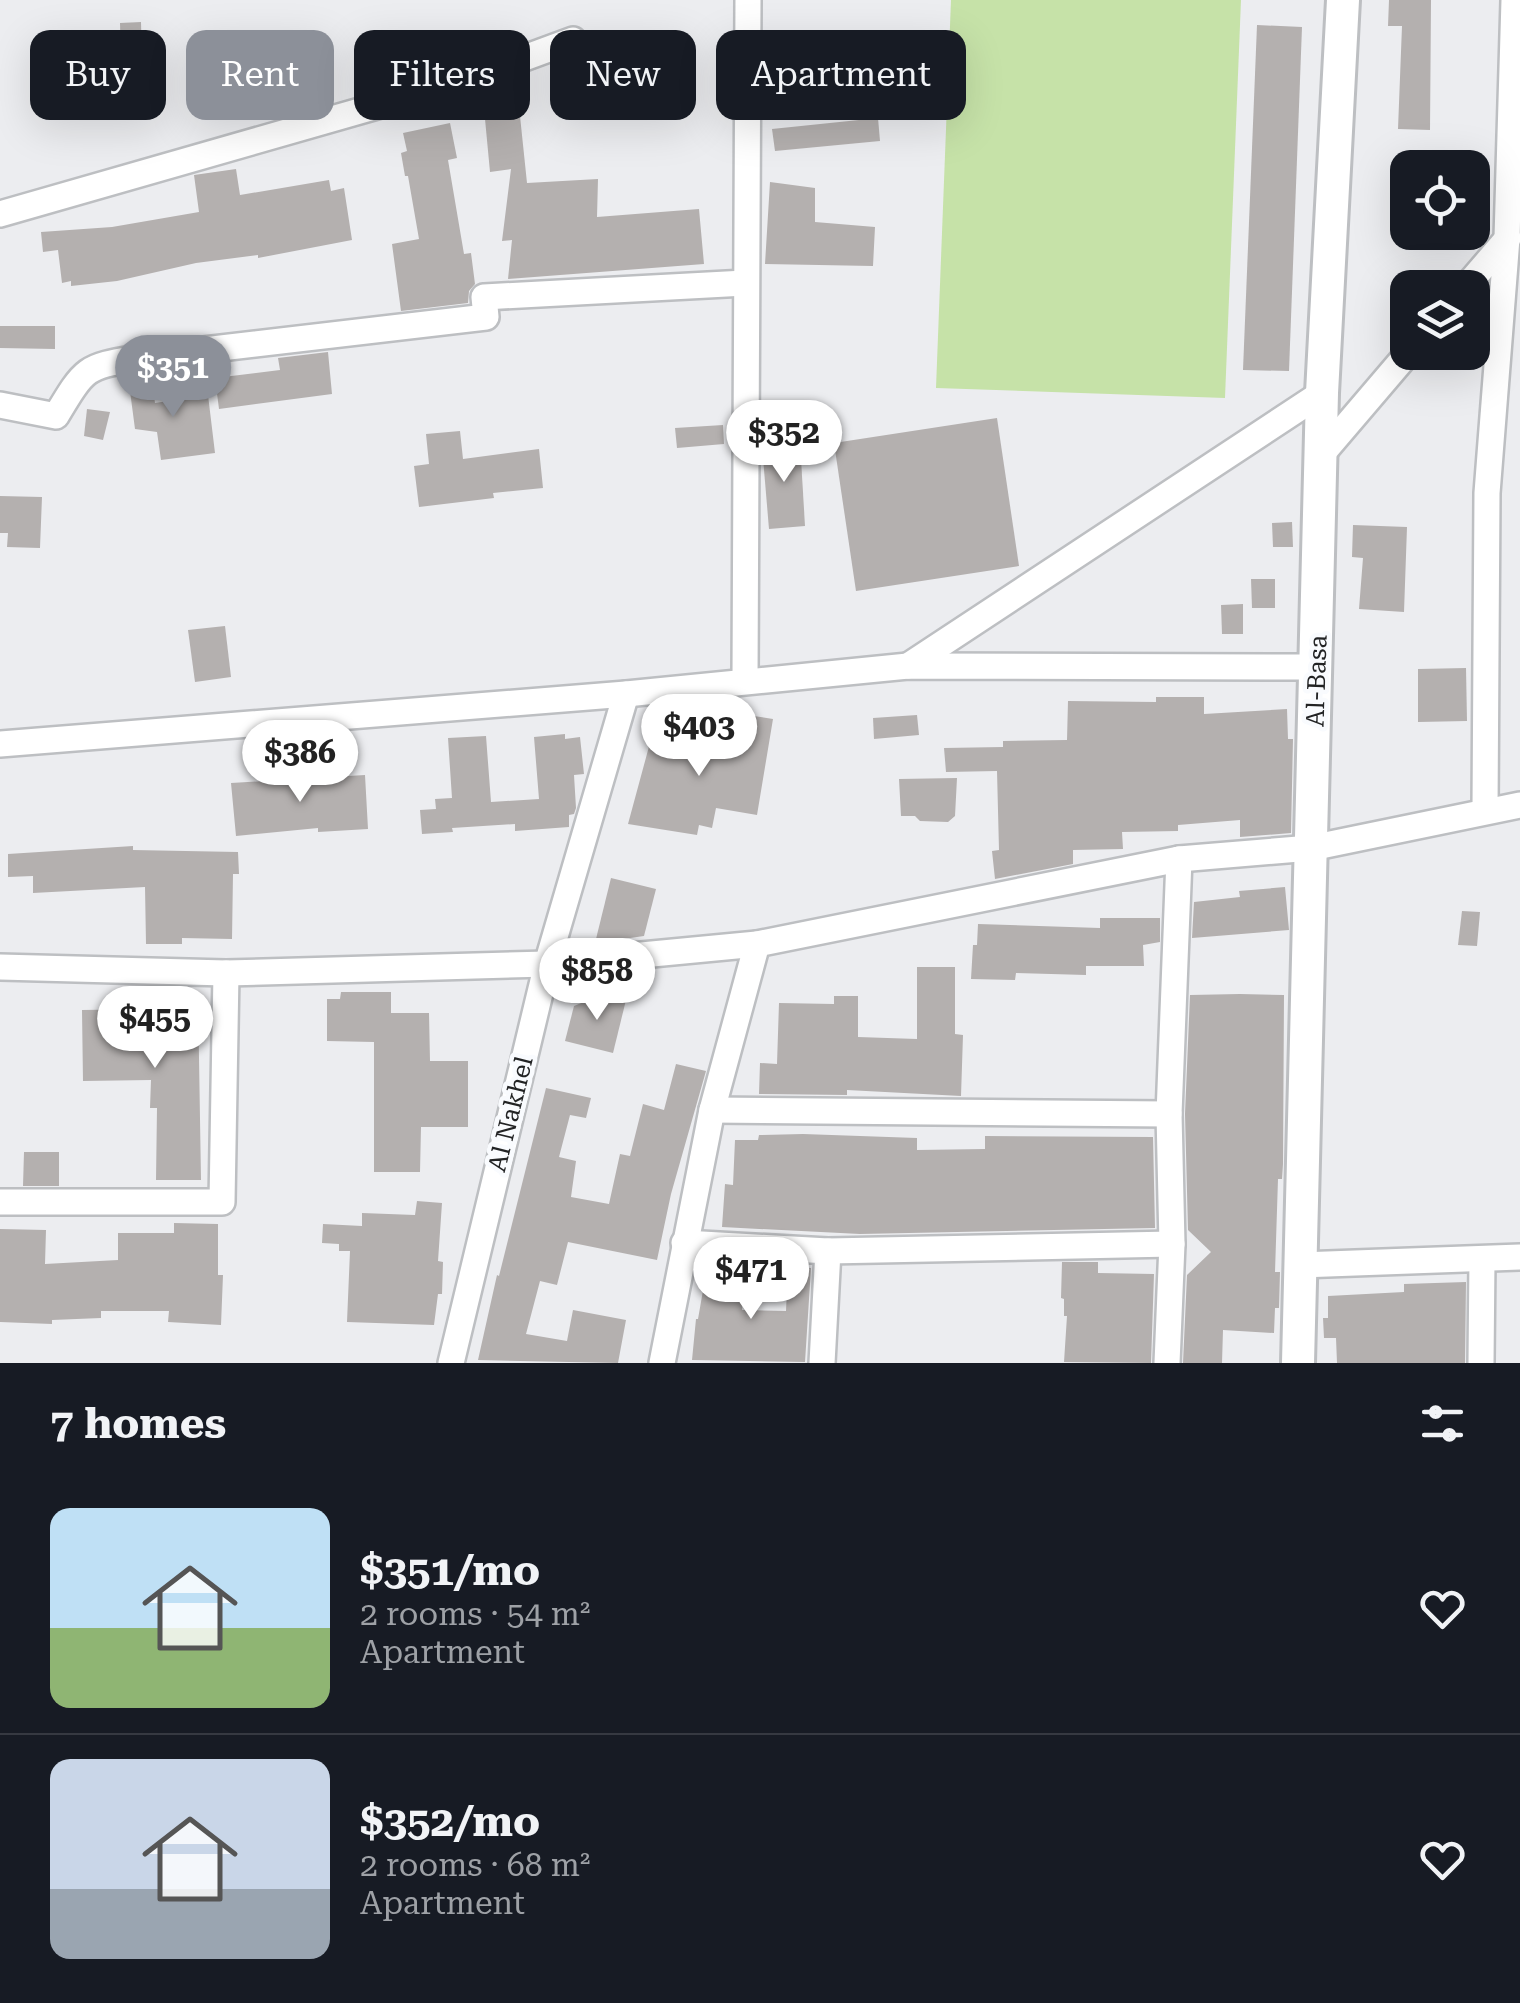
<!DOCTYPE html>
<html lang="en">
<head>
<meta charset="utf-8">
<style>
	:root { --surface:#171b24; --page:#242831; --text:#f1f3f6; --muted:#9ea1a6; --line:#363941; --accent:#8c9099 }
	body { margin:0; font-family:"Roboto Serif",serif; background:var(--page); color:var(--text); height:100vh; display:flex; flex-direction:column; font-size:38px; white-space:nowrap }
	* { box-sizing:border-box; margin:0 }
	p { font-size:32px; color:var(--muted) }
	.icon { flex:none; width:55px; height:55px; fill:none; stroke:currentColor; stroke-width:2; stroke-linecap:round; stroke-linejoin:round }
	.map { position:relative; height:1363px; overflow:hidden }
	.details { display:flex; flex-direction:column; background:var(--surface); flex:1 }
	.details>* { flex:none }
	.hud { position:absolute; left:30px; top:30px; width:1000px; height:90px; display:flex; gap:20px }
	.controls { position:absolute; left:1390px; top:150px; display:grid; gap:20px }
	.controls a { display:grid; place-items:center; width:100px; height:100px; border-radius:20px; background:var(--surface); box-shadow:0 10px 40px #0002; font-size:50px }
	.price { position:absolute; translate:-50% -85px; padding:0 22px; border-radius:35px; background:#fff; color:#222; font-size:32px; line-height:65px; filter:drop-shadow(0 2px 5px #0008) }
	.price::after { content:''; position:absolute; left:50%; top:60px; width:30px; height:22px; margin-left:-15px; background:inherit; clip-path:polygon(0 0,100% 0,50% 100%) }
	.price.selected { background:var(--accent); color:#fff }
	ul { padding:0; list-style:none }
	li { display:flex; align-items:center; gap:30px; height:250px; padding:0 50px }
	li+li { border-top:2px solid var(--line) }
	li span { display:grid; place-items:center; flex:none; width:280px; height:200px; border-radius:20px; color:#555 }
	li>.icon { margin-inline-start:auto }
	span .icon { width:120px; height:120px; fill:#fffc; stroke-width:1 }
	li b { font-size:42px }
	h2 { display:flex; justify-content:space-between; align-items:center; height:120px; padding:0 50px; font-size:42px }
	.tag { padding:0 35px; border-radius:20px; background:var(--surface); box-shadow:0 10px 40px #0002; font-size:35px; line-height:90px }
	.tag.selected { background:var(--accent); color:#fff }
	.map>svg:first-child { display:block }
</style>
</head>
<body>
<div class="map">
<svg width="1520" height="1363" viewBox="0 0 1520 1363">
	<rect width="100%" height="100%" fill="#ecedf0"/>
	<!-- green -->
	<polygon fill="#c6e2a8" points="951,0 1241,0 1225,398 936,388"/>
	<!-- building -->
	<g fill="#b4b0af">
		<polygon points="1389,0 1431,0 1430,130 1398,129 1402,26 1388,26"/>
		<polygon points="141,22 142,62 121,63 120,23"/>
		<polygon points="1257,25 1302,27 1289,371 1243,370"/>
		<polygon points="377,32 382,56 363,60 359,36"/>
		<polygon points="520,116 527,183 598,179 597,217 699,209 704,264 508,279 512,240 502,241 511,169 490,172 485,119"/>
		<polygon points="878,118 880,141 775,151 772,129"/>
		<polygon points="450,123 457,158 448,160 464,254 471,253 475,284 469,291 468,303 401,311 392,244 419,239 408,176 405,176 401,153 407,151 403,133"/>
		<polygon points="236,169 240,195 329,180 331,191 344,188 352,240 258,258 258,255 196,263 117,281 71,286 71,281 62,283 58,250 43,252 41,232 112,227 199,212 194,175"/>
		<polygon points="770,182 815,188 815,222 875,227 873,266 765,264"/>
		<polygon points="0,326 55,326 55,349 0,348"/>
		<polygon points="328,352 332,394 219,409 215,378 280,370 278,358"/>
		<polygon points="151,373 155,403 208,395 215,453 161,460 157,432 135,429 128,376"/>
		<polygon points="87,409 110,412 103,440 84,436"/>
		<polygon points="997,418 1019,566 856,591 834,443"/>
		<polygon points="723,425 724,444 677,448 675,428"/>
		<polygon points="460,431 463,459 539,449 543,488 493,493 494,498 419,507 414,466 429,464 426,434"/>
		<polygon points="800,442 805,526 769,529 762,446"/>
		<polygon points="0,496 42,497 40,548 7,547 8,533 0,533"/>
		<polygon points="1292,522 1293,547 1273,547 1272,523"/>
		<polygon points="1353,525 1407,527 1404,612 1359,609 1363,558 1352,557"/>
		<polygon points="1251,579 1275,579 1275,608 1252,608"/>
		<polygon points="1243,604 1243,634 1222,634 1221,605"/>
		<polygon points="225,626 231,677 195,682 188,630"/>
		<polygon points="1466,668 1467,721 1418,722 1418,669"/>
		<polygon points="1156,697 1204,697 1204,714 1287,709 1288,739 1293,739 1291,833 1240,837 1240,820 1178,825 1178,831 1122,832 1123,849 1073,850 1073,864 995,879 992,851 999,850 997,771 946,772 944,748 1003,747 1003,741 1067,740 1068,701 1156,702"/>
		<polygon points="917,715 919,735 874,739 873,718"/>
		<polygon points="754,716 773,719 757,815 716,808 712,828 699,825 697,835 628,824 654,728 749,746"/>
		<polygon points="565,734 565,739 580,737 584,774 574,775 576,808 574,814 569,815 569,827 515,831 515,824 452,828 453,832 422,834 420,810 436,809 435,799 452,798 448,738 486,736 491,802 539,799 534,737"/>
		<polygon points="365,775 368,829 318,832 318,828 236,836 231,783"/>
		<polygon points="957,778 955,816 948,822 920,821 915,816 901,816 899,779"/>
		<polygon points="133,846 133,850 238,852 239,874 233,874 232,939 182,938 182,944 146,944 145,887 33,893 33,876 8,877 8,854"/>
		<polygon points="611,878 656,889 644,936 595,943"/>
		<polygon points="1285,887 1289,930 1192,938 1194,902 1240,897 1239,891"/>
		<polygon points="1462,911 1480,912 1477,946 1458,945"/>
		<polygon points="1100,918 1160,918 1160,942 1143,945 1144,966 1086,966 1086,975 1016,973 1015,980 971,979 973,945 977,945 978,924 1100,928"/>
		<polygon points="917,967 955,967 955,1034 963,1035 961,1096 847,1090 847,1095 759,1094 760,1063 777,1064 779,1003 834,1004 834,996 858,996 858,1037 917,1039"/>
		<polygon points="341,992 391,992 391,1013 429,1013 430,1061 468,1061 468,1127 421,1127 420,1172 374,1172 374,1042 327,1041 327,999 340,999"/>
		<polygon points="603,994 626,1000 613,1053 565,1041 574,1006"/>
		<polygon points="1240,994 1284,995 1283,1164 1282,1179 1278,1179 1275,1272 1280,1272 1279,1308 1275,1308 1274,1333 1223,1330 1222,1363 1183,1363 1187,1275 1211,1252 1188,1230 1185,1114 1190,995"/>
		<polygon points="150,996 198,996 201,1180 156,1180 157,1108 150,1108 151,1080 83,1081 82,1010 150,1009"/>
		<polygon points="676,1064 706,1071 671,1194 657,1260 568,1242 557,1285 540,1281 526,1334 567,1341 573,1310 626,1320 618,1363 478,1360 497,1275 499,1276 546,1088 591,1098 586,1118 570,1115 559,1157 576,1161 571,1197 609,1204 620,1154 630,1156 643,1104 664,1110"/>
		<polygon points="803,1134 917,1138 917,1150 985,1149 985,1136 1153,1137 1155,1228 860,1234 722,1227 725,1184 733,1185 735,1140 758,1140 759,1135"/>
		<polygon points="24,1152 59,1152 59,1186 23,1186"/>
		<polygon points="417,1201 442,1203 438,1261 443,1262 442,1294 438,1294 434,1325 347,1322 350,1251 339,1251 339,1244 322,1243 323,1224 362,1226 362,1213 415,1215"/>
		<polygon points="174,1223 218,1224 218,1275 223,1275 221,1325 168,1322 169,1311 101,1311 101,1318 52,1320 52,1324 0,1322 0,1229 46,1230 45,1264 118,1260 118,1233 174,1233"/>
		<polygon points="1062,1262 1098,1262 1098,1273 1154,1274 1151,1363 1064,1362 1067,1316 1064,1316 1064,1299 1061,1298"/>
		<polygon points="788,1267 811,1268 805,1362 692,1360 696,1319 698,1319 705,1279 715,1269 745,1271 742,1310 786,1311"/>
		<polygon points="1466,1282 1465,1363 1337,1363 1336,1338 1324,1338 1323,1318 1328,1318 1328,1296 1404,1292 1404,1284"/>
	</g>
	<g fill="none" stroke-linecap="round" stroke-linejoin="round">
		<defs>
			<g id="minor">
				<polyline points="0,214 454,84 573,40"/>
				<polyline points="1465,288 1508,238"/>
				<path d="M0,405L56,416C87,364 86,367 144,357L486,317L484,297L745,283"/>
				<polyline points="1322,454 1409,352"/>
				<polyline points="908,666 1322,393"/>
				<polyline points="745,680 748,0"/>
				<polyline points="0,744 626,694 908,666 1316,667"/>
				<polyline points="1485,810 1487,493 1507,238 1514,0"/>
				<polyline points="0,967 226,973 547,964 757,944"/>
				<polyline points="712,1110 1169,1114"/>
				<polyline points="0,1202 222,1202 226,973"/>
				<polyline points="684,1243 828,1251 1172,1244"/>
				<polyline points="1300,1265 1520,1257"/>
				<polyline points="451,1363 547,964 626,694"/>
				<polyline points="662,1363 712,1110 757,944 1179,859 1311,848 1520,805"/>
				<polyline points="822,1363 828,1251"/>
				<polyline points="1167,1363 1172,1244 1169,1114 1179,859"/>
				<polyline points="1481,1363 1482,1259"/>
			</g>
			<polyline id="tertiary" points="1298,1363 1322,393 1343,0"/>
		</defs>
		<!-- minor casing -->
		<use href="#minor" stroke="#bdbfc2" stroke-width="30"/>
		<!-- tertiary casing -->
		<use href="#tertiary" stroke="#bdbfc2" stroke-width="38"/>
		<!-- minor -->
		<use href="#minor" stroke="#fff" stroke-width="25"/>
		<!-- tertiary -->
		<use href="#tertiary" stroke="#fff" stroke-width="32"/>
	</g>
	<g text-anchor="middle" stroke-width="9" stroke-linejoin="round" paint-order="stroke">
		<!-- street labels -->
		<g font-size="25" fill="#222324" stroke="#f9fbfe">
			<text transform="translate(1316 681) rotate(-88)" y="9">Al-Basa</text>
			<text transform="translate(510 1114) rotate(-76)" y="9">Al Nakhel</text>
		</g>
	</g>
</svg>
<div class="controls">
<a><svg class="icon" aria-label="locate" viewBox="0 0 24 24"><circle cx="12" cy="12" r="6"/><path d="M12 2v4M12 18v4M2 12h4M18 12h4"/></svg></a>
<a><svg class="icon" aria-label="layers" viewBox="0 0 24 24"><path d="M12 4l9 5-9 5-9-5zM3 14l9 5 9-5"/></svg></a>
</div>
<b class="price selected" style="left:173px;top:420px">$351</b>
<b class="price" style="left:784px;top:485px">$352</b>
<b class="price" style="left:699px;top:779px">$403</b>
<b class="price" style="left:300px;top:805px">$386</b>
<b class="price" style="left:597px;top:1023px">$858</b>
<b class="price" style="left:155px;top:1071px">$455</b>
<b class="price" style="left:751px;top:1322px">$471</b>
<div class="hud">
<a class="tag">Buy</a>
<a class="tag selected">Rent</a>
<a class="tag">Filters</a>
<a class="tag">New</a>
<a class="tag">Apartment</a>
</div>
</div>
<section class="details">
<h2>7 homes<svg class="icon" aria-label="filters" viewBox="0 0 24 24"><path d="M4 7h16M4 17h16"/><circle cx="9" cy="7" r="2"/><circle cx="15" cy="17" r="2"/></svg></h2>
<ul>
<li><span style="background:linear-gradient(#bfe0f5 60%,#8fb573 0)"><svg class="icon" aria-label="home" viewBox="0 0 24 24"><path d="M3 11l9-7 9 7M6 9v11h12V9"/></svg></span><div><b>$351/mo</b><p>2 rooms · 54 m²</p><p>Apartment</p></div><svg class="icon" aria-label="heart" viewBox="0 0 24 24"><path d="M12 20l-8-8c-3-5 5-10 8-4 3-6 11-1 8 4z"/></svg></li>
<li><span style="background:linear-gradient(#c9d6e8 65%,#9aa5b1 0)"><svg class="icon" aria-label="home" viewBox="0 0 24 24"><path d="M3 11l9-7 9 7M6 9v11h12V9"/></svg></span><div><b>$352/mo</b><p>2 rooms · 68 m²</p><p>Apartment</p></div><svg class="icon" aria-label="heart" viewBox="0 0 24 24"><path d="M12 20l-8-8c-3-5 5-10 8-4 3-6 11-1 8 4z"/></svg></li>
</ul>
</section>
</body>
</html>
